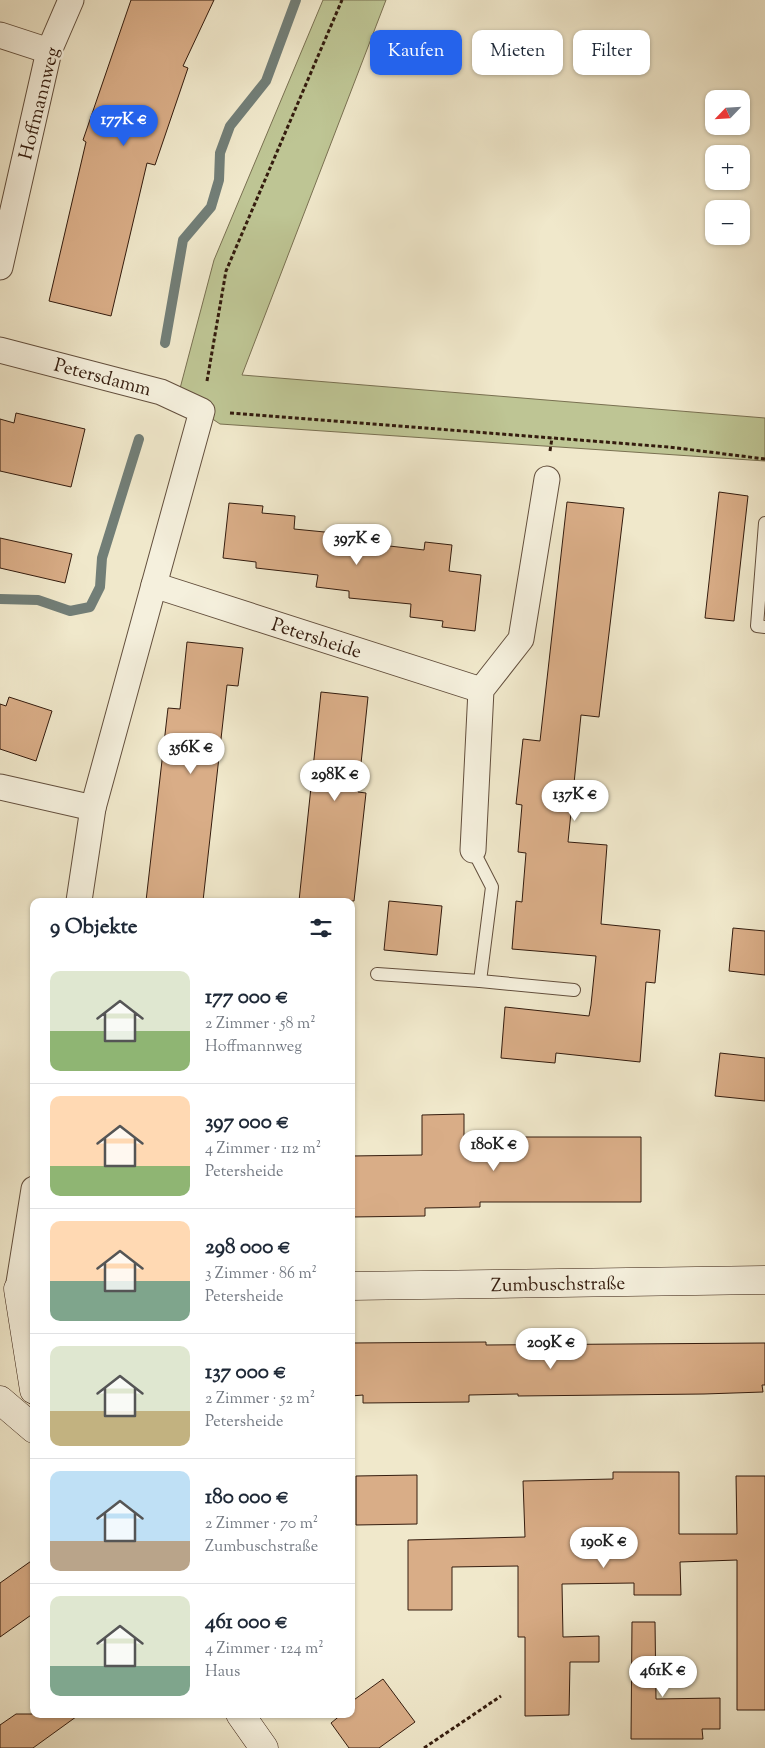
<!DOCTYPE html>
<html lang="de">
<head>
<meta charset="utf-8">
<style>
	:root { --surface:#fff; --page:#f6f6f7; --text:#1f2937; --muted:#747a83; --line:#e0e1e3; --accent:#2563eb }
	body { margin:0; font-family:"Sorts Mill Goudy",serif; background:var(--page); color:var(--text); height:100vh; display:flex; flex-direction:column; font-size:19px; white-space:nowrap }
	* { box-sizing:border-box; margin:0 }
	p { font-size:16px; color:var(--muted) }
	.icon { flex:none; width:28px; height:28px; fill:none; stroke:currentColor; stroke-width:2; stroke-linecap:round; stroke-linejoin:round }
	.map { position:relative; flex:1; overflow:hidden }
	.details { position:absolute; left:30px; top:898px; width:325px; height:820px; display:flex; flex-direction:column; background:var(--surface); border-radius:10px; box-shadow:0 1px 4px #0004 }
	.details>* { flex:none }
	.guide { position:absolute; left:370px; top:30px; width:320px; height:45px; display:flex; gap:10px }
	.needle { width:32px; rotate:245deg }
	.fabs { position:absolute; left:705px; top:90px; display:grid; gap:10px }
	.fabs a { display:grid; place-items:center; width:45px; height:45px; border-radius:10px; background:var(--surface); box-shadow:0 1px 4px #0004; font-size:25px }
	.price { position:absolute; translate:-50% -42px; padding:0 11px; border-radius:18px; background:#fff; color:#222; font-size:16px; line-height:32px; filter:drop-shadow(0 1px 2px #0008) }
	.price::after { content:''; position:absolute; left:50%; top:30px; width:15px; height:11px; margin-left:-8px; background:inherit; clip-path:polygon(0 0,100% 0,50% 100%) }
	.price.current { background:var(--accent); color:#fff }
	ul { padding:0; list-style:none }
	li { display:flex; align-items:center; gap:15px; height:125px; padding:0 20px }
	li+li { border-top:1px solid var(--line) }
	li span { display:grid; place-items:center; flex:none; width:140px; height:100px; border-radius:10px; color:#555 }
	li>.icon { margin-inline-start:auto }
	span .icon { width:60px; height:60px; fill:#fffc; stroke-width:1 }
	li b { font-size:21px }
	h2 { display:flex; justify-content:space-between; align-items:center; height:60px; padding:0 20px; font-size:21px }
	.chip { padding:0 18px; border-radius:10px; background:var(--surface); box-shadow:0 1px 4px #0004; font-size:18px; line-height:45px }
	.chip.current { background:var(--accent); color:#fff }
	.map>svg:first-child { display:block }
</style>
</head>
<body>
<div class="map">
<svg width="765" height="1748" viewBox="0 0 765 1748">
	<rect width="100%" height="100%" fill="#f0e8cb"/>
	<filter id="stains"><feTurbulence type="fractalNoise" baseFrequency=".004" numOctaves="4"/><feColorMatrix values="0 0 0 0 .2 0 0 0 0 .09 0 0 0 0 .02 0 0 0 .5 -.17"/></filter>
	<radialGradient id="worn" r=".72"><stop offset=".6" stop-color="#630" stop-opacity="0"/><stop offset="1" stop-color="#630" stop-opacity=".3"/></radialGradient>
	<!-- grass -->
	<polygon fill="#bec594" stroke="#797051" points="323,0 386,0 242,375 765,418 765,461 220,424 178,396 214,260"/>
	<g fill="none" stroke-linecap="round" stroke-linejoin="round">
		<!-- stream -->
		<g stroke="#727e77" stroke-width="10">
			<polyline points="165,343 183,240 211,207 219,180 220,153 230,126 266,81 296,0"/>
			<polyline points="0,599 38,600 70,611 90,607 100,587 102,558 139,439"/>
		</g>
	</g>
	<!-- building -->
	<g fill="#d9ad87" stroke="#341c0e">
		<polygon points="131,0 214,0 183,66 188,68 155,165 147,163 111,316 49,301 86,142 83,140"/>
		<polygon points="16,413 85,429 71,487 0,471 0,419 14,423"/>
		<polygon points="719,492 748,496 734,621 705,618"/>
		<polygon points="567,502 624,508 599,717 581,715 568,842 607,845 601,924 660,930 655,983 646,982 640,1062 556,1053 555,1063 501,1058 505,1007 589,1016 591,1005 596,956 512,949 516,901 522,902 526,853 518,852 522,805 516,804 523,739 540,741"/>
		<polygon points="229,503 263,506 262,513 295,516 294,529 355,535 355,542 424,550 425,542 452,545 449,571 481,575 475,631 442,627 443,621 410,617 411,604 349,598 349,591 316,587 318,575 256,568 256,562 223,558"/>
		<polygon points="0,538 72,554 65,583 0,568"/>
		<polygon points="187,642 243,648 238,686 227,685 203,901 146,901 168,708 180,709"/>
		<polygon points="321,692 368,697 358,792 366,793 354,901 299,901"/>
		<polygon points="9,697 52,711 36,761 0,749 0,704 6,706"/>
		<polygon points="389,901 442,906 437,955 384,950"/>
		<polygon points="733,928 765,931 765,975 729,971"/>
		<polygon points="720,1053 765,1058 765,1101 715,1096"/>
		<polygon points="464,1114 464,1137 641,1137 641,1202 480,1202 480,1207 425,1208 425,1216 351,1217 351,1156 422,1155 422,1115"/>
		<polygon points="486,1342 486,1345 765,1343 765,1385 762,1385 763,1392 704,1394 518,1396 518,1394 469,1395 469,1402 363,1403 363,1395 351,1396 351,1343"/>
		<polygon points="613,1472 679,1472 679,1534 737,1534 736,1476 765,1476 765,1710 737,1710 737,1560 680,1562 681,1595 634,1595 634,1583 562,1584 563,1637 599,1636 599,1662 570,1662 569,1715 525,1716 525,1637 518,1637 518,1566 452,1567 452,1610 408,1610 408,1540 525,1537 523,1481 613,1479"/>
		<polygon points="417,1475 417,1524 356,1525 356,1476"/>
		<polygon points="34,1559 34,1613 0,1637 0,1583"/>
		<polygon points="632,1622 655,1622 656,1699 720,1698 720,1729 702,1729 703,1739 631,1739"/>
		<polygon points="383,1679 415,1722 379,1748 349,1748 331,1723 342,1714 351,1714 351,1702"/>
		<polygon points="16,1714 80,1714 33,1748 0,1748 0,1725"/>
	</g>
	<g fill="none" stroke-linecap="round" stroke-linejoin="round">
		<defs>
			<g id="lane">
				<polyline points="765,523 757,626 765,627"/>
				<polyline points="377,974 480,981 492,887 473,850"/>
				<polyline points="480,981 574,990"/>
			</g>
			<g id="street">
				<polyline points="0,35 49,51"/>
				<polyline points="0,267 49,51 71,0"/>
				<polyline points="0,350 161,392 202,411 154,585"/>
				<polyline points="0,787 93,808"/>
				<polyline points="473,850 481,690 521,639 547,479"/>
				<polyline points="79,901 93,808 154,585 481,690"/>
				<polyline points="18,1289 34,1189"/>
			</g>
			<g id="secondary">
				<polyline points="351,1286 765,1280"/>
				<polyline points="18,1289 34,1390"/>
				<polyline points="0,1400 34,1429"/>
				<polyline points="240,1714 264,1748"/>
			</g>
		</defs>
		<!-- lane casing -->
		<use href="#lane" stroke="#634f3d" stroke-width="14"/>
		<!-- street casing -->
		<use href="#street" stroke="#634f3d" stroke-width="27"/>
		<!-- secondary casing -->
		<use href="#secondary" stroke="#341c0e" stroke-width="29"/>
		<!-- path -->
		<g stroke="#341c0e" stroke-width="3" stroke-dasharray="4 2.5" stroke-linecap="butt">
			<polyline points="207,381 226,271 342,0"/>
			<polyline points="230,413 669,447 765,459"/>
			<polyline points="550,451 552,438"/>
			<polyline points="424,1748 501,1696"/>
		</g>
		<!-- lane -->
		<use href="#lane" stroke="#f5f0dd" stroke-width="12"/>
		<!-- street -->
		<use href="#street" stroke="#f5f0dd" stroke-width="25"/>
		<!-- secondary -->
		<use href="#secondary" stroke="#f5f0dd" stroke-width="28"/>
	</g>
	<g text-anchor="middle" stroke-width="5" stroke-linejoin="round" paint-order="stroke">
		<!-- street labels -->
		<g font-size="19" fill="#341c0e" stroke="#f5f0dd">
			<text transform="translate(38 103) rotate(-76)" y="7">Hoffmannweg</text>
			<text transform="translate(103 376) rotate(15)" y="7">Petersdamm</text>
			<text transform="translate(317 637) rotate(18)" y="7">Petersheide</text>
			<text transform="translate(558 1283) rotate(-1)" y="7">Zumbuschstraße</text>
		</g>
	</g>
	<rect width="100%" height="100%" filter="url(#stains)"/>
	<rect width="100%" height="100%" fill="url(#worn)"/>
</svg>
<div class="fabs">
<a><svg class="needle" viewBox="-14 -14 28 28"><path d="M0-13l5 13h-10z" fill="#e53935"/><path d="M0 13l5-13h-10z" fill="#747a83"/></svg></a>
<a>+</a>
<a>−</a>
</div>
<b class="price current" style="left:124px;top:147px">177K €</b>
<b class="price" style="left:357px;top:566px">397K €</b>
<b class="price" style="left:191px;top:775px">356K €</b>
<b class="price" style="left:335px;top:802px">298K €</b>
<b class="price" style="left:575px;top:822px">137K €</b>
<b class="price" style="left:494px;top:1172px">180K €</b>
<b class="price" style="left:551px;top:1370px">209K €</b>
<b class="price" style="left:604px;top:1569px">190K €</b>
<b class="price" style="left:663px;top:1698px">461K €</b>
<div class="guide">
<a class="chip current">Kaufen</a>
<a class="chip">Mieten</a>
<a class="chip">Filter</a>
</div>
<section class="details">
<h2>9 Objekte<svg class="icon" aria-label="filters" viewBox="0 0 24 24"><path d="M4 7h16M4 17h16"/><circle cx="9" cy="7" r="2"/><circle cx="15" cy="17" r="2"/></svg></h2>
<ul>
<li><span style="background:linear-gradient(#dfe7d0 60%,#8fb573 0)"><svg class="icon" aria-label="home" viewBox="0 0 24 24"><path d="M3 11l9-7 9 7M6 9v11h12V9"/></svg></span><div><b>177 000 €</b><p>2 Zimmer · 58 m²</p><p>Hoffmannweg</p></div></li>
<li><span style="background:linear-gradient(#ffd9b3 70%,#8fb573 0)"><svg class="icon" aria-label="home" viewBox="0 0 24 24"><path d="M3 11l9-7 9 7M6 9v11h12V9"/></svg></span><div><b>397 000 €</b><p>4 Zimmer · 112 m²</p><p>Petersheide</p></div></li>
<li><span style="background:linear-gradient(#ffd9b3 60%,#7fa58c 0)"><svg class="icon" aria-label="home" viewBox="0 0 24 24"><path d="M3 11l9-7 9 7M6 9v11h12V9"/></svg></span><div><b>298 000 €</b><p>3 Zimmer · 86 m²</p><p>Petersheide</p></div></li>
<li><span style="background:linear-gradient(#dfe7d0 65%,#c2b280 0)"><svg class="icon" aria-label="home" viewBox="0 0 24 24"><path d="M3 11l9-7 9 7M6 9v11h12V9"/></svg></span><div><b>137 000 €</b><p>2 Zimmer · 52 m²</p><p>Petersheide</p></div></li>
<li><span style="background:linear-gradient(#bfe0f5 70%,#b9a48a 0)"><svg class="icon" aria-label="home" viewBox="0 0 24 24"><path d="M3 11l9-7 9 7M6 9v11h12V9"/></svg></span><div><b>180 000 €</b><p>2 Zimmer · 70 m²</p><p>Zumbuschstraße</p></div></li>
<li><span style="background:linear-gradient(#dfe7d0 70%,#7fa58c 0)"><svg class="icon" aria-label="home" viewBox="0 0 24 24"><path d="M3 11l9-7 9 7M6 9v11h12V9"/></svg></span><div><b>461 000 €</b><p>4 Zimmer · 124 m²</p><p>Haus</p></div></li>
</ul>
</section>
</div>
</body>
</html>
